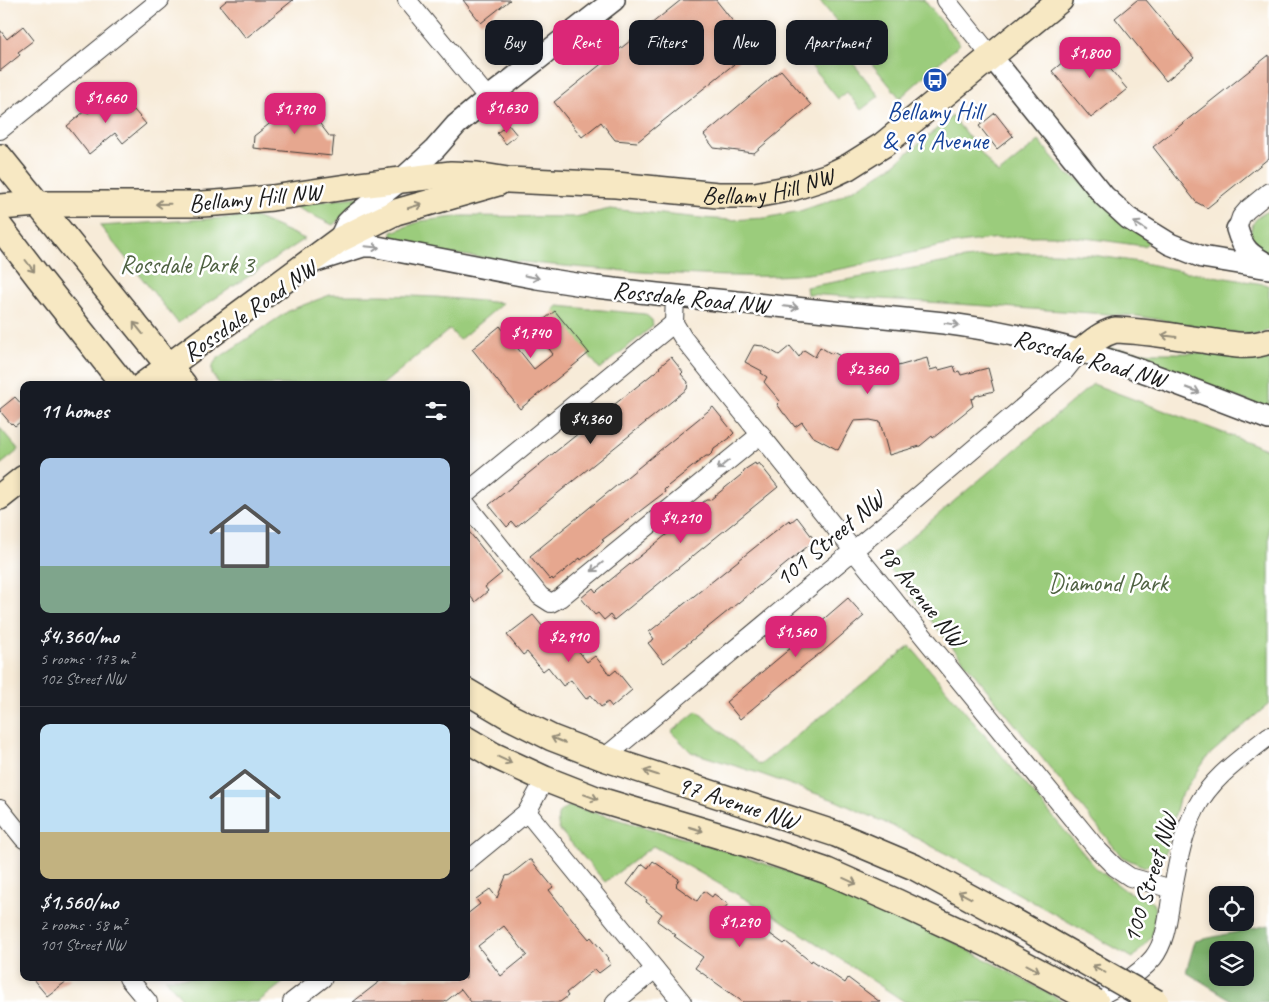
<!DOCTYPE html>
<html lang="en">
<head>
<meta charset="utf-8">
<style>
	:root { --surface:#171b24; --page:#242831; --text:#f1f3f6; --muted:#9ea1a6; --line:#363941; --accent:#db2777 }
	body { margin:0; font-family:Caveat,sans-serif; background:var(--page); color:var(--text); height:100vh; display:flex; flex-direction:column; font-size:19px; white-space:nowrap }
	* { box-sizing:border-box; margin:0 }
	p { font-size:16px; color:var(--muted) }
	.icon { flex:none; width:28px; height:28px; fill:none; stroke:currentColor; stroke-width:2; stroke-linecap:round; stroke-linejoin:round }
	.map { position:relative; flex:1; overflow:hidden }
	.details { position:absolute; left:20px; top:381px; width:450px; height:600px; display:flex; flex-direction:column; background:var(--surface); border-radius:10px; box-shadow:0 2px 8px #0003 }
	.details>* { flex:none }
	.guide { position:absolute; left:485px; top:20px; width:475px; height:45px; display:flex; gap:10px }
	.tools { position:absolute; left:1209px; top:886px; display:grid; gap:10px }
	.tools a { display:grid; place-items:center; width:45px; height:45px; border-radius:10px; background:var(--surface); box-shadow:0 2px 8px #0003; font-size:25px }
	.price { position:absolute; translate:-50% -42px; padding:0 11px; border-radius:10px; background:var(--accent); color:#fff; font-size:16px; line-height:32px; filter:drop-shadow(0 1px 2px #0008) }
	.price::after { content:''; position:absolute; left:50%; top:30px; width:15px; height:11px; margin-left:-8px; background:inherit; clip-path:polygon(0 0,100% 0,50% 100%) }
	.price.selected { background:#222; color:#fff }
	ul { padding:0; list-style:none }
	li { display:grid; align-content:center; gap:10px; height:265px; padding:0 20px }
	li+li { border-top:1px solid var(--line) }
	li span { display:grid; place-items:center; height:155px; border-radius:10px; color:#555 }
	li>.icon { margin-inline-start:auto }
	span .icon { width:90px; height:90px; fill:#fffc; stroke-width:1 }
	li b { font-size:21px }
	h2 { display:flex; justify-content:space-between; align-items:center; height:60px; padding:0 20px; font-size:21px }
	.chip { padding:0 18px; border-radius:10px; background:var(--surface); box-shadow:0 2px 8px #0003; font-size:18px; line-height:45px }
	.chip.selected { background:var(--accent); color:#fff }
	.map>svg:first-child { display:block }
</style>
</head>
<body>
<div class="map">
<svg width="1269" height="1002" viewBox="0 0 1269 1002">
	<rect width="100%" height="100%" fill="#fff"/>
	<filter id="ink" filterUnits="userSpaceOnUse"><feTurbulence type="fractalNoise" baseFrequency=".02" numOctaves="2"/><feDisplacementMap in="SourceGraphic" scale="10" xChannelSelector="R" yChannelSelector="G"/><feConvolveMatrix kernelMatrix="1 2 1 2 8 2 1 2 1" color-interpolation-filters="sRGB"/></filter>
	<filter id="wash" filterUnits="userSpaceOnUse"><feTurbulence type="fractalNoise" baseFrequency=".0096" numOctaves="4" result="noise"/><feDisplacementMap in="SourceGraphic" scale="20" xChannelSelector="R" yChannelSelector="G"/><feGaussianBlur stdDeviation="1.12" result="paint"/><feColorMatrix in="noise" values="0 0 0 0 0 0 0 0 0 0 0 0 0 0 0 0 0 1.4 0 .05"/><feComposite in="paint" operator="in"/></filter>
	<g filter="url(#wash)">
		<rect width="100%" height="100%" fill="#f7ebd8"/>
		<!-- green -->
		<g fill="#9bcc7b" stroke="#5c744c">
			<polygon points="819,0 924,0 960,44 900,98"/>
			<polygon points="838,44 879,96 861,110 847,92 838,99 811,66"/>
			<path d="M952,116L998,174L1039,141L1067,174L1079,180L1149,242L1144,246C1112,242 1081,236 1050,236C1019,235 989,239 959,243C908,251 859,269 807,274C764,278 721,276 679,274C585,270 492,259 400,248L392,243V232L421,221L463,216L575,217L610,209L701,218L731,220L765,218L800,211L835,199L865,183L892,166Z"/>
			<polygon points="365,196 333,225 291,205"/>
			<path d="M1269,211V259L1250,239C1251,224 1254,217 1269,211Z"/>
			<polygon points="253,216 305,239 178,323 100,226"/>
			<polygon points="1016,253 1055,253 1092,255 1139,262 1187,272 1264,284 1269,286 1269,330 1255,335 1225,331 1137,316 807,294 806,287 964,259"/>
			<polygon points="330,295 382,295 436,297 503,303 459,340 450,329 382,385 220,385 212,374 212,366 217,359 290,310"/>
			<polygon points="558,306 645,314 652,320 653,326 600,369 553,311"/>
			<polygon points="1094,346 1152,353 1195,353 1237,357 1269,352 1269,409"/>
			<polygon points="1093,384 1269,450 1269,704 1208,756 1179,799 1164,857 1145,867 1122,857 883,561"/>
			<polygon points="0,428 19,450 0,465"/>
			<polygon points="910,646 1095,867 1126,891 1152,902 1156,910 1152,936 1133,958 958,860 895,827 834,800 758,773 691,752 671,732 697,711 760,765"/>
			<path d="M571,806L728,851L830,886L944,937L1063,1001L1061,1002H905L775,916L653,846L605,882L559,829C556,816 557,810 571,806Z"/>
			<polygon points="165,978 289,978 258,1002 185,1002"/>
		</g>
		<!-- forest -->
		<path fill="#7cb06b" stroke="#4c6644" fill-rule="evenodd" d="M1269,925V1002H1235L1186,972L1195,941ZM1218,950H1245V978H1218Z"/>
		<g id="blocks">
			<!-- building -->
			<g fill="#e6a78f" fill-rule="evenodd">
				<polygon points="227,0 293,0 246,38 220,6"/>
				<polygon points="463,0 510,0 481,23"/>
				<polygon points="681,0 716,0 754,48 637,142 615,140 601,122 582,137 554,102"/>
				<polygon points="1137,0 1146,0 1194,58 1166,81 1115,18"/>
				<polygon points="23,26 34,40 18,52 20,55 0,71 0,30 7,39"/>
				<polygon points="1092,38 1102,49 1097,53 1127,89 1091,118 1052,71"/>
				<polygon points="1269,55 1269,158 1207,208 1196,202 1153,147"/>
				<polygon points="781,70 811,105 754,153 714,148 704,135"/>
				<polygon points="119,95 132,111 134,110 146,124 123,143 115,133 89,154 67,126 86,110 88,113 108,98 111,102"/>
				<polygon points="287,110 306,111 305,115 314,116 330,137 334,137 332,156 253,148 254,136"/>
				<polygon points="995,113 1013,136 997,149 979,126"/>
				<polygon points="508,124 517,135 506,144 497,133"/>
				<polygon points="555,311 589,353 520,409 472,349 500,326 534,369 553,354 533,328"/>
				<polygon points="754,345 763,346 779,355 790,346 799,357 804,350 815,357 820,347 832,354 833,352 851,362 855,355 870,364 895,357 898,366 927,358 930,370 938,368 939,370 954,366 956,372 959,371 961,375 988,368 994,391 975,396 975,398 971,399 973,406 933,438 932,436 920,446 889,455 880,422 870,420 854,421 838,450 812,436 802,422 795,427 785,414 784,414 777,404 780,401 764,382 767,377 761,373 762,371 745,362"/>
				<polygon points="671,357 683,372 681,374 688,382 687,389 516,527 512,522 507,527 489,505 660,368 659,367"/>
				<polygon points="15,397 24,407 24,419 15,426 12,423 11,424 0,411 0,409"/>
				<polygon points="713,407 734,433 730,437 730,438 720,445 714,449 713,452 709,456 706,456 668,486 664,490 665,492 606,537 602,540 604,541 581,560 580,558 553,580 552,578 550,580 530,556"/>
				<polygon points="755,463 756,465 759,463 778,487 614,620 610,615 604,620 598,613 595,615 581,598 593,588 596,592 598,590 702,506 702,503 706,500 710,500 741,475 744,472 744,470"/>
				<polygon points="797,517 813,538 813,542 664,663 648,643 654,639 649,632 789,520 791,522"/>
				<polygon points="466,528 502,573 485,587 488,591 475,602 466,591"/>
				<polygon points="848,598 864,616 820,654 819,654 806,664 740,719 726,702 804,637 804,636"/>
				<polygon points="533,615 543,627 548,623 563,642 568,637 587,662 595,656 610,675 616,670 632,690 612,707 608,702 601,707 591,695 586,699 571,680 563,686 548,667 543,671 527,652 523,655 507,635"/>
				<path d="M529,860H531L553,887L549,890L573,920L589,939L591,937L608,958L607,959L611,964L599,973L595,969L566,993L568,996L560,1002H471L461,989L445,1002H353L384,978H466V915L480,904L476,899L490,889L497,898L506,876L510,875ZM504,926L527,955L501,976L478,946Z"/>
				<polygon points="653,861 679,879 676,884 677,885 676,886 697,901 704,891 712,897 714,894 728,904 720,914 745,931 752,921 784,944 786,942 811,962 812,960 845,983 848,978 880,1002 743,1002 695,968 703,957 674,936 676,935 657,921 662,914 646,902 647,900 627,884 641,865 642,866 643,864 648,868"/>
				<polygon points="32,978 71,978 47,996"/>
			</g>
		</g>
	</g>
	<g filter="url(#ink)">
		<use href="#blocks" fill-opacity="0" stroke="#3d3b38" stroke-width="1"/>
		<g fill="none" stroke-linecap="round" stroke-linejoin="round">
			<defs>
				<g id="minor">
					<polyline points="407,0 488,98"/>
					<polyline points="946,0 991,56"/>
					<polyline points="0,130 160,0"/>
					<polyline points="1237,229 1241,217 1247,210 1269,192"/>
					<polyline points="675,296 674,323 683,338 853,550 1097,849 1115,867 1130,877 1172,889"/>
					<polyline points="466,493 674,323"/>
					<polyline points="466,504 540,596 551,603 560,598 761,434"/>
					<polyline points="604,758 902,510 1064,372 1080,352"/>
					<polyline points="0,809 24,839"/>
					<polyline points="527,812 682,1002"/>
					<polyline points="466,862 527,812 545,779"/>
					<polyline points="128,978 148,1002"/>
					<polyline points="292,1002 323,978"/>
					<polyline points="615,1002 655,969"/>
					<path d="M1087,1002C1110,991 1136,978 1153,958C1168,939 1168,911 1173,888C1178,861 1183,833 1196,808C1212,777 1243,757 1269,736"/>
				</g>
				<g id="tertiary">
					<polyline points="991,56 1104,196 1128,218 1170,244 1202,257 1269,268"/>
					<path d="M1237,229C1243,250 1250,255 1269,265"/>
					<polyline points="339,240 347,223 353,217 401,180 435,149 456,125 488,98 614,0"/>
					<path d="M316,261L363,246H372L537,278L596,287L657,294L944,323C1005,331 1064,345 1122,364C1172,381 1220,400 1269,419"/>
				</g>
				<g id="secondary">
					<polyline points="0,157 184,385"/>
					<path id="s1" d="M0,207L38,204H202L230,202L272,198L360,185L451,174L477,175L508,180L616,185L718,195H755L792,188L829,176L848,167L883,145L1060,0"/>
					<polyline points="0,227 39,278 124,385"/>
					<path d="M1080,352C1092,342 1101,334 1115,330C1146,331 1177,337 1208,341C1228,344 1249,349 1269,341"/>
					<polyline points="143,385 339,240 396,212 498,183"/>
					<polyline points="0,497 24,478"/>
					<polyline points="466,691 510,717 552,738 604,758 836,834 914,867 1008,918"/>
					<polyline points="466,739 493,755 545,779 596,799 754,846 827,871 897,902 989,945"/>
				</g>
			</defs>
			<!-- minor casing -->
			<use href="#minor" stroke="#3d3b38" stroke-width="20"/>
			<!-- tertiary casing -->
			<use href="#tertiary" stroke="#3d3b38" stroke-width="24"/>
			<!-- secondary casing -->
			<use href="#secondary" stroke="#3d3b38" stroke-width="28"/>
			<!-- minor -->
			<use href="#minor" stroke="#fff" stroke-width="18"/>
			<!-- tertiary -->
			<use href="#tertiary" stroke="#fff" stroke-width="21"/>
			<!-- secondary -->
			<use href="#secondary" stroke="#f7e8c3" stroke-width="25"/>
			<defs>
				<g id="secondary-bridge">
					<polyline points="1008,918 1156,1002"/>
					<polyline points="989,945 1096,1002"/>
				</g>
			</defs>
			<!-- secondary-bridge casing -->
			<use href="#secondary-bridge" stroke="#3d3b38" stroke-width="28" stroke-linecap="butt"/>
			<!-- secondary-bridge -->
			<use href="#secondary-bridge" stroke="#f7e8c3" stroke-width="25"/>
		</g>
		<!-- one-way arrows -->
		<defs><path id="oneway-shaft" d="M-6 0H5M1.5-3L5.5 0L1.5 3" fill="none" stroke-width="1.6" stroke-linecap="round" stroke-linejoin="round" transform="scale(1.25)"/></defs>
		<g stroke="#948c78">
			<use href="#oneway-shaft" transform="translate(163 204) rotate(179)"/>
			<use href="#oneway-shaft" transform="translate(415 206) rotate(-17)"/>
			<use href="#oneway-shaft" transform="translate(30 266) rotate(53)"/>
			<use href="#oneway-shaft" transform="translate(138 328) rotate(-129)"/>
			<use href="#oneway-shaft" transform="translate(1169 336) rotate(-173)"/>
			<use href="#oneway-shaft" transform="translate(558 740) rotate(-158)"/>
			<use href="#oneway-shaft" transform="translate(505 760) rotate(25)"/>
			<use href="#oneway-shaft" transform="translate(651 773) rotate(-162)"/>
			<use href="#oneway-shaft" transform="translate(591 797) rotate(20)"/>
			<use href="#oneway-shaft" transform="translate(696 829) rotate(17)"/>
			<use href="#oneway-shaft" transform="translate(850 881) rotate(24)"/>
			<use href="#oneway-shaft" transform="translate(965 895) rotate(-152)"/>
			<use href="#oneway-shaft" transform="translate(1033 968) rotate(28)"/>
			<use href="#oneway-shaft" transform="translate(1099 969) rotate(-150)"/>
		</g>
		<g stroke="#999">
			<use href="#oneway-shaft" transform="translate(1140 226) rotate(-147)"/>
			<use href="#oneway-shaft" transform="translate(372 247) rotate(5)"/>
			<use href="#oneway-shaft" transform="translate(532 277) rotate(11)"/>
			<use href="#oneway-shaft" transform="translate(791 307) rotate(6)"/>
			<use href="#oneway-shaft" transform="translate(952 324) rotate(8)"/>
			<use href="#oneway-shaft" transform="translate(1193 390) rotate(21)"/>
			<use href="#oneway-shaft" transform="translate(723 465) rotate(141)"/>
			<use href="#oneway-shaft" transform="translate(597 567) rotate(141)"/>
		</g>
	</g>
	<!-- icons -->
	<defs>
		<symbol id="bus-disc" viewBox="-11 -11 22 22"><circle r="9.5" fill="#1a4fb4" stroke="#fff"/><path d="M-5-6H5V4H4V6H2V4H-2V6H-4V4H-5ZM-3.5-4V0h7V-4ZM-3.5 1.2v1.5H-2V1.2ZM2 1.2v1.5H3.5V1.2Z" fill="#fff"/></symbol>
	</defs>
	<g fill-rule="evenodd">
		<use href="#bus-disc" x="921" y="66" width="28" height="28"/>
	</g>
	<g text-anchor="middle" stroke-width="5" stroke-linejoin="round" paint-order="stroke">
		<!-- transit labels -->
		<g font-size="25" fill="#164399" stroke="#fff">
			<text x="935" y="120">Bellamy Hill<tspan x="935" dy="29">&amp; 99 Avenue</tspan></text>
		</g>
		<!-- street labels -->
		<g font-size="25" fill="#1c1c1c" stroke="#fff">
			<text dy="9" stroke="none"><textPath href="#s1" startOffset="772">Bellamy Hill NW</textPath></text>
			<text transform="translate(255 197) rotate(-5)" y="9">Bellamy Hill NW</text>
			<text transform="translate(691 297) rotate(6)" y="9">Rossdale Road NW</text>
			<text transform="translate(249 310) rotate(-35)" y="9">Rossdale Road NW</text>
			<text transform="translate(1090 358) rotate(16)" y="9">Rossdale Road NW</text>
			<text transform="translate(829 538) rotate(-40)" y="9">101 Street NW</text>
			<text transform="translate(922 595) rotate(51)" y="9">98 Avenue NW</text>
			<text transform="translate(738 802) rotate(18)" y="9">97 Avenue NW</text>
			<text transform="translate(1149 878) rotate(-73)" y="9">100 Street NW</text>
		</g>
		<!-- park labels -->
		<g font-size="25" fill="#4f6242" stroke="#fff">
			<text x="187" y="273">Rossdale Park 3</text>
			<text x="1108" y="591">Diamond Park</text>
		</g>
	</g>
</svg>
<div class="tools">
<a><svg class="icon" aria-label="locate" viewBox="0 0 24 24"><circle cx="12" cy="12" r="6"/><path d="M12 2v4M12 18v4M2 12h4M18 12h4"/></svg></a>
<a><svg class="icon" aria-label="layers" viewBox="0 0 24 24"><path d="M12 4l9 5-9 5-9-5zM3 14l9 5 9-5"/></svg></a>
</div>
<b class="price" style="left:1090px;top:79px">$1,800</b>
<b class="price" style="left:106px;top:124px">$1,660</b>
<b class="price" style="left:507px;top:134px">$1,630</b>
<b class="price" style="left:295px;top:135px">$1,790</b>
<b class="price" style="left:531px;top:359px">$1,740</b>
<b class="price" style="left:868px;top:395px">$2,360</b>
<b class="price selected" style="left:591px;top:445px">$4,360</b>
<b class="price" style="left:681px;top:544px">$4,210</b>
<b class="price" style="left:796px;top:658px">$1,560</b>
<b class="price" style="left:569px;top:663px">$2,910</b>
<b class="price" style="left:740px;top:948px">$1,290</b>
<div class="guide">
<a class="chip">Buy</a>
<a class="chip selected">Rent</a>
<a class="chip">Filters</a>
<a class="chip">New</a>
<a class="chip">Apartment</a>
</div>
<section class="details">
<h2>11 homes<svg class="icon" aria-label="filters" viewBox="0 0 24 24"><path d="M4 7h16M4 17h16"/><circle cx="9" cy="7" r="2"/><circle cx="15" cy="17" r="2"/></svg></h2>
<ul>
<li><span style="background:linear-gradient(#a9c7e8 70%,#7fa58c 0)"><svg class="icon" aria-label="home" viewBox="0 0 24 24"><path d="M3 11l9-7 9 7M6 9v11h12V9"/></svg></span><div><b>$4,360/mo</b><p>5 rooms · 173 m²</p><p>102 Street NW</p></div></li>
<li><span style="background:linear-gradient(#bfe0f5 70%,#c2b280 0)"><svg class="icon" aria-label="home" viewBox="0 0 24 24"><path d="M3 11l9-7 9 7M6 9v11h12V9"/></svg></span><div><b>$1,560/mo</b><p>2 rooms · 58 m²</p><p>101 Street NW</p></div></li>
</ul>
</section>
</div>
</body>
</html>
